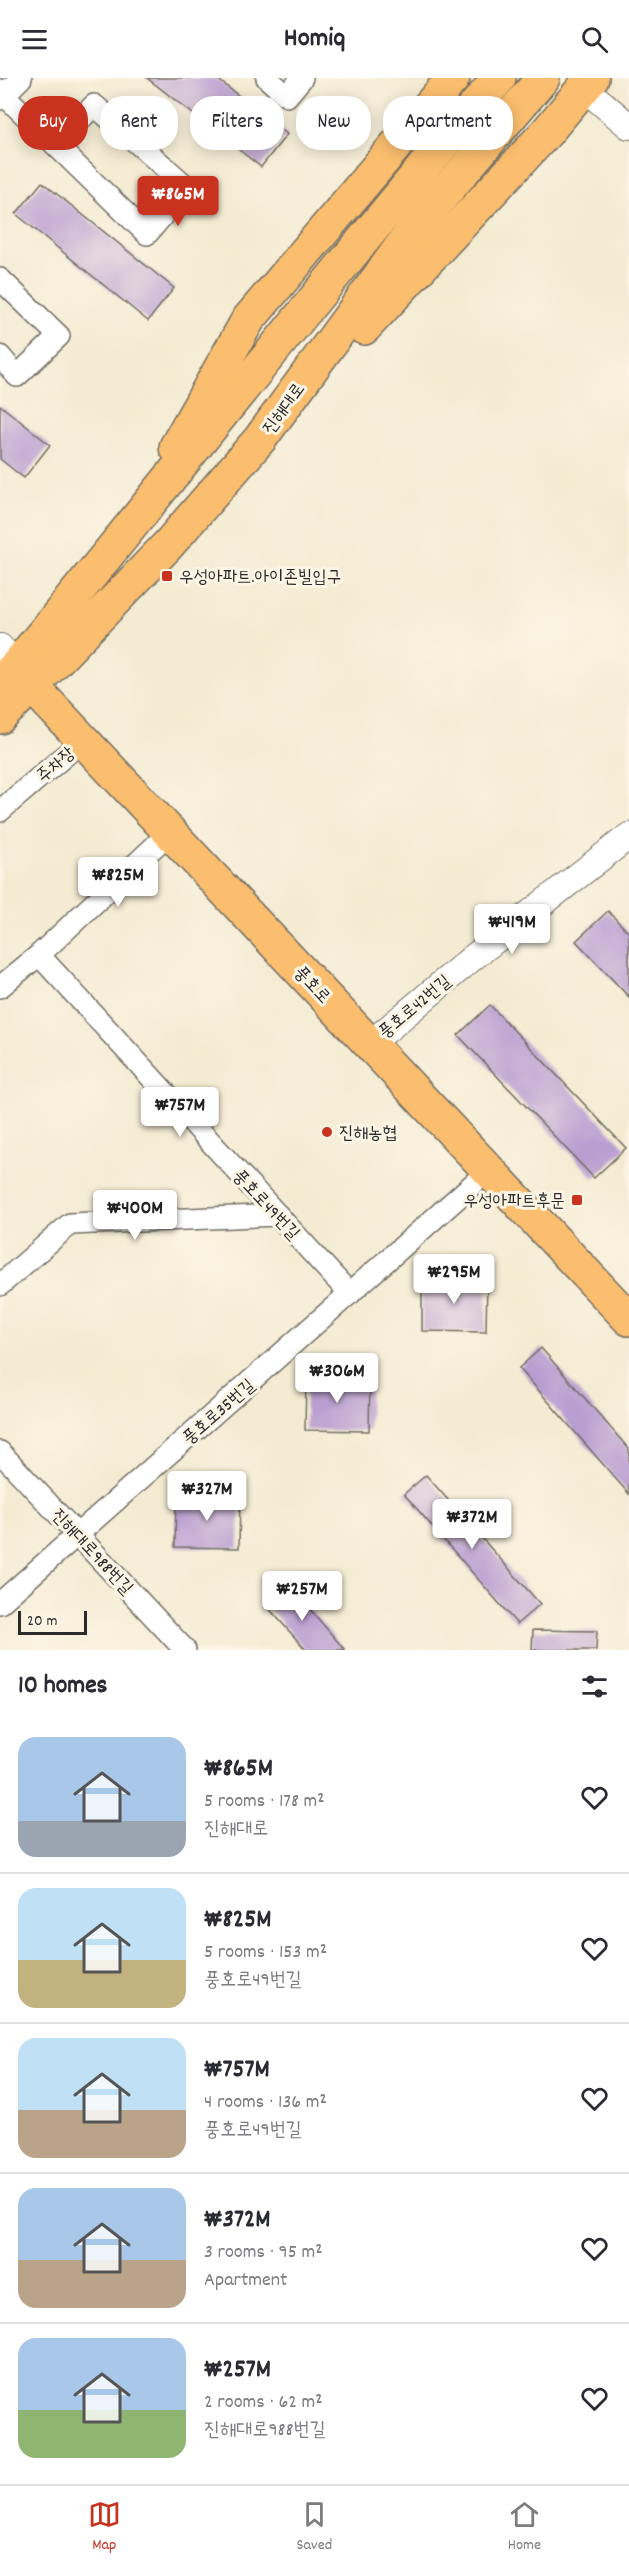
<!DOCTYPE html>
<html lang="en">
<head>
<meta charset="utf-8">
<style>
	:root { --surface:#fff; --page:#f2f2f3; --text:#2b2b33; --muted:#7c7c81; --line:#e1e1e2; --accent:#c8321e }
	body { margin:0; font-family:Dekko,"Poor Story",sans-serif; background:var(--page); color:var(--text); height:100vh; display:flex; flex-direction:column; font-size:22px; white-space:nowrap }
	* { box-sizing:border-box; margin:0 }
	p { font-size:20px; color:var(--muted) }
	.icon { flex:none; width:33px; height:33px; fill:none; stroke:currentColor; stroke-width:2; stroke-linecap:round; stroke-linejoin:round }
	.map { position:relative; height:1572px; overflow:hidden }
	.panel { display:flex; flex-direction:column; background:var(--surface); flex:1 }
	.panel>* { flex:none }
	.guide { position:absolute; left:18px; top:18px; width:594px; height:54px; display:flex; gap:12px }
	.scale { position:absolute; left:18px; bottom:15px; width:69px; box-sizing:border-box; padding-left:6px; border:3px solid #2b2b2b; border-top:0; font-size:16px; line-height:21px; white-space:nowrap; color:#2b2b2b; -webkit-text-stroke:4px #fcf5e5; paint-order:stroke }
	.price { position:absolute; translate:-50% -51px; padding:0 14px; border-radius:6px; background:#fff; color:#222; font-size:20px; line-height:39px; filter:drop-shadow(0 2px 3px #0008) }
	.price::after { content:''; position:absolute; left:50%; top:36px; width:18px; height:14px; margin-left:-9px; background:inherit; clip-path:polygon(0 0,100% 0,50% 100%) }
	.price.selected { background:var(--accent); color:#fff }
	ul { padding:0; list-style:none }
	li { display:flex; align-items:center; gap:18px; height:150px; padding:0 18px }
	li+li { border-top:2px solid var(--line) }
	li span { display:grid; place-items:center; flex:none; width:168px; height:120px; border-radius:18px; color:#555 }
	li>.icon { margin-inline-start:auto }
	span .icon { width:72px; height:72px; fill:#fffc; stroke-width:1 }
	li b { font-size:26px }
	h2 { display:flex; justify-content:space-between; align-items:center; height:72px; padding:0 18px; font-size:26px }
	.tag { padding:0 21px; border-radius:24px; background:var(--surface); box-shadow:0 3px 15px #0003; font-size:21px; line-height:54px }
	.tag.selected { background:var(--accent); color:#fff }
	header { display:flex; justify-content:space-between; align-items:center; height:78px; padding:0 18px; background:var(--surface); font-size:27px; font-weight:700 }
	.dock { display:flex; justify-content:space-around; align-items:center; height:84px; border-top:2px solid var(--line); background:var(--surface); font-size:16px; color:var(--muted) }
	.dock a { display:grid; justify-items:center; gap:3px }
	.dock .selected { color:var(--accent) }
	.map>svg:first-child { display:block }
</style>
</head>
<body>
<header><svg class="icon" aria-label="menu" viewBox="0 0 24 24"><path d="M4 6h16M4 12h16M4 18h16"/></svg>Homiq<svg class="icon" aria-label="search" viewBox="0 0 24 24"><circle cx="10" cy="10" r="6"/><path d="M15 15l6 6"/></svg></header>
<div class="map">
<svg width="629" height="1572" viewBox="0 0 629 1572">
	<rect width="100%" height="100%" fill="#fcf5e5"/>
	<filter id="ink" filterUnits="userSpaceOnUse"><feTurbulence type="fractalNoise" baseFrequency=".0167" numOctaves="2"/><feDisplacementMap in="SourceGraphic" scale="12" xChannelSelector="R" yChannelSelector="G"/><feConvolveMatrix kernelMatrix="1 2 1 2 8 2 1 2 1" color-interpolation-filters="sRGB"/></filter>
	<filter id="wash" filterUnits="userSpaceOnUse"><feTurbulence type="fractalNoise" baseFrequency=".008" numOctaves="4" result="noise"/><feDisplacementMap in="SourceGraphic" scale="24" xChannelSelector="R" yChannelSelector="G"/><feGaussianBlur stdDeviation="1.35" result="paint"/><feColorMatrix in="noise" values="0 0 0 0 0 0 0 0 0 0 0 0 0 0 0 0 0 1.4 0 .05"/><feComposite in="paint" operator="in"/></filter>
	<g filter="url(#wash)">
		<rect width="100%" height="100%" fill="#f4ebd2"/>
		<g id="blocks">
			<!-- building -->
			<g fill="#ba9ed1">
				<polygon points="147,0 216,0 287,56 261,89"/>
				<polygon points="42,104 174,210 148,243 16,136"/>
				<polygon points="0,327 50,367 24,400 0,381"/>
				<polygon points="608,833 629,855 629,919 576,863"/>
				<polygon points="490,927 626,1070 594,1100 458,957"/>
				<polygon points="422,1201 487,1202 486,1254 422,1253"/>
				<polygon points="541,1270 629,1371 629,1416 519,1290"/>
				<polygon points="306,1300 370,1301 369,1353 305,1352"/>
				<polygon points="426,1397 540,1526 517,1546 404,1416"/>
				<polygon points="176,1417 240,1419 239,1470 175,1469"/>
				<polygon points="289,1507 345,1572 306,1572 266,1527"/>
				<polygon points="533,1552 597,1553 596,1572 532,1572"/>
			</g>
		</g>
	</g>
	<g filter="url(#ink)">
		<use href="#blocks" fill-opacity="0" stroke="#716e65" stroke-width="1.5"/>
		<g fill="none" stroke-linecap="round" stroke-linejoin="round">
			<defs>
				<g id="minor">
					<polyline points="267,0 287,18 302,0"/>
					<polyline points="0,12 4,17 147,156 187,109 94,27 56,67"/>
					<polyline points="0,21 21,0"/>
					<polyline points="0,201 59,258 17,298 0,278"/>
					<polyline points="0,733 83,662"/>
					<polyline points="39,877 350,1216"/>
					<polyline points="0,909 39,877 170,754"/>
					<polyline points="0,1207 70,1146 278,1137"/>
					<polyline points="0,1374 185,1572"/>
					<polyline points="0,1525 489,1092"/>
				</g>
				<g id="tertiary">
					<polyline points="584,10 629,48"/>
					<polyline points="0,569 17,587"/>
					<polyline points="370,966 471,881 629,758"/>
				</g>
				<g id="primary">
					<polyline points="0,604 17,587 32,608 629,1241"/>
					<polyline points="0,639 32,608"/>
				</g>
				<g id="trunk">
					<polyline points="364,250 546,55 592,0"/>
					<polyline points="176,369 248,242 453,0"/>
					<path d="M17,587C179,392 334,192 499,0"/>
					<polyline points="32,608 168,467 260,361 417,147 543,0"/>
				</g>
			</defs>
			<!-- minor casing -->
			<use href="#minor" stroke="#716e65" stroke-width="24"/>
			<!-- tertiary casing -->
			<use href="#tertiary" stroke="#716e65" stroke-width="28"/>
			<!-- primary casing -->
			<use href="#primary" stroke="#716e65" stroke-width="36"/>
			<!-- trunk casing -->
			<use href="#trunk" stroke="#716e65" stroke-width="36"/>
			<!-- minor -->
			<use href="#minor" stroke="#fff" stroke-width="21"/>
			<!-- tertiary -->
			<use href="#tertiary" stroke="#fff" stroke-width="26"/>
			<!-- primary -->
			<use href="#primary" stroke="#fbbe6e" stroke-width="33"/>
			<!-- trunk -->
			<use href="#trunk" stroke="#fbbe6e" stroke-width="33"/>
		</g>
	</g>
	<!-- markers -->
	<g fill="#c8321e" stroke="#fcf5e5" stroke-width="2">
		<rect x="161" y="492" width="12" height="12" rx="3"/>
		<circle cx="327" cy="1054" r="6"/>
		<rect x="571" y="1116" width="12" height="12" rx="3"/>
	</g>
	<g text-anchor="middle" stroke-width="6" stroke-linejoin="round" paint-order="stroke">
		<!-- street labels -->
		<g font-size="18" fill="#2b2b2b" stroke="#fcf5e5">
			<text transform="translate(283 330) rotate(-54)" y="6">진해대로</text>
			<text transform="translate(55 686) rotate(-41)" y="6">주차장</text>
			<text transform="translate(313 906) rotate(47)" y="6">풍호로</text>
			<text transform="translate(414 928) rotate(-40)" y="6">풍호로42번길</text>
			<text transform="translate(267 1126) rotate(47)" y="6">풍호로49번길</text>
			<text transform="translate(218 1333) rotate(-41)" y="6">풍호로35번길</text>
			<text transform="translate(93 1473) rotate(47)" y="6">진해대로988번길</text>
		</g>
		<!-- poi labels -->
		<g font-size="18" fill="#2b2b2b" stroke="#fcf5e5" text-anchor="start">
			<text x="179" y="504">우성아파트.아이존빌입구</text>
			<text x="339" y="1060">진해농협</text>
			<text x="565" y="1128" text-anchor="end">우성아파트후문</text>
		</g>
	</g>
</svg>
<div class="scale">20 m</div>
<b class="price selected" style="left:178px;top:149px">₩865M</b>
<b class="price" style="left:118px;top:830px">₩825M</b>
<b class="price" style="left:512px;top:877px">₩419M</b>
<b class="price" style="left:180px;top:1060px">₩757M</b>
<b class="price" style="left:135px;top:1163px">₩400M</b>
<b class="price" style="left:454px;top:1227px">₩295M</b>
<b class="price" style="left:337px;top:1326px">₩306M</b>
<b class="price" style="left:207px;top:1444px">₩327M</b>
<b class="price" style="left:472px;top:1472px">₩372M</b>
<b class="price" style="left:302px;top:1544px">₩257M</b>
<div class="guide">
<a class="tag selected">Buy</a>
<a class="tag">Rent</a>
<a class="tag">Filters</a>
<a class="tag">New</a>
<a class="tag">Apartment</a>
</div>
</div>
<section class="panel">
<h2>10 homes<svg class="icon" aria-label="filters" viewBox="0 0 24 24"><path d="M4 7h16M4 17h16"/><circle cx="9" cy="7" r="2"/><circle cx="15" cy="17" r="2"/></svg></h2>
<ul>
<li><span style="background:linear-gradient(#a9c7e8 70%,#9aa5b1 0)"><svg class="icon" aria-label="home" viewBox="0 0 24 24"><path d="M3 11l9-7 9 7M6 9v11h12V9"/></svg></span><div><b>₩865M</b><p>5 rooms · 178 m²</p><p>진해대로</p></div><svg class="icon" aria-label="heart" viewBox="0 0 24 24"><path d="M12 20l-8-8c-3-5 5-10 8-4 3-6 11-1 8 4z"/></svg></li>
<li><span style="background:linear-gradient(#bfe0f5 60%,#c2b280 0)"><svg class="icon" aria-label="home" viewBox="0 0 24 24"><path d="M3 11l9-7 9 7M6 9v11h12V9"/></svg></span><div><b>₩825M</b><p>5 rooms · 153 m²</p><p>풍호로49번길</p></div><svg class="icon" aria-label="heart" viewBox="0 0 24 24"><path d="M12 20l-8-8c-3-5 5-10 8-4 3-6 11-1 8 4z"/></svg></li>
<li><span style="background:linear-gradient(#bfe0f5 60%,#b9a48a 0)"><svg class="icon" aria-label="home" viewBox="0 0 24 24"><path d="M3 11l9-7 9 7M6 9v11h12V9"/></svg></span><div><b>₩757M</b><p>4 rooms · 136 m²</p><p>풍호로49번길</p></div><svg class="icon" aria-label="heart" viewBox="0 0 24 24"><path d="M12 20l-8-8c-3-5 5-10 8-4 3-6 11-1 8 4z"/></svg></li>
<li><span style="background:linear-gradient(#a9c7e8 60%,#b9a48a 0)"><svg class="icon" aria-label="home" viewBox="0 0 24 24"><path d="M3 11l9-7 9 7M6 9v11h12V9"/></svg></span><div><b>₩372M</b><p>3 rooms · 95 m²</p><p>Apartment</p></div><svg class="icon" aria-label="heart" viewBox="0 0 24 24"><path d="M12 20l-8-8c-3-5 5-10 8-4 3-6 11-1 8 4z"/></svg></li>
<li><span style="background:linear-gradient(#a9c7e8 60%,#8fb573 0)"><svg class="icon" aria-label="home" viewBox="0 0 24 24"><path d="M3 11l9-7 9 7M6 9v11h12V9"/></svg></span><div><b>₩257M</b><p>2 rooms · 62 m²</p><p>진해대로988번길</p></div><svg class="icon" aria-label="heart" viewBox="0 0 24 24"><path d="M12 20l-8-8c-3-5 5-10 8-4 3-6 11-1 8 4z"/></svg></li>
</ul>
</section>
<nav class="dock">
<a class="selected"><svg class="icon" aria-label="map" viewBox="0 0 24 24"><path d="M3 6l6-2 6 2 6-2v14l-6 2-6-2-6 2zM9 4v14M15 6v14"/></svg>Map</a>
<a><svg class="icon" aria-label="saved" viewBox="0 0 24 24"><path d="M7 4h10v16l-5-4-5 4z"/></svg>Saved</a>
<a><svg class="icon" aria-label="home" viewBox="0 0 24 24"><path d="M3 11l9-7 9 7M6 9v11h12V9"/></svg>Home</a>
</nav>
</body>
</html>
